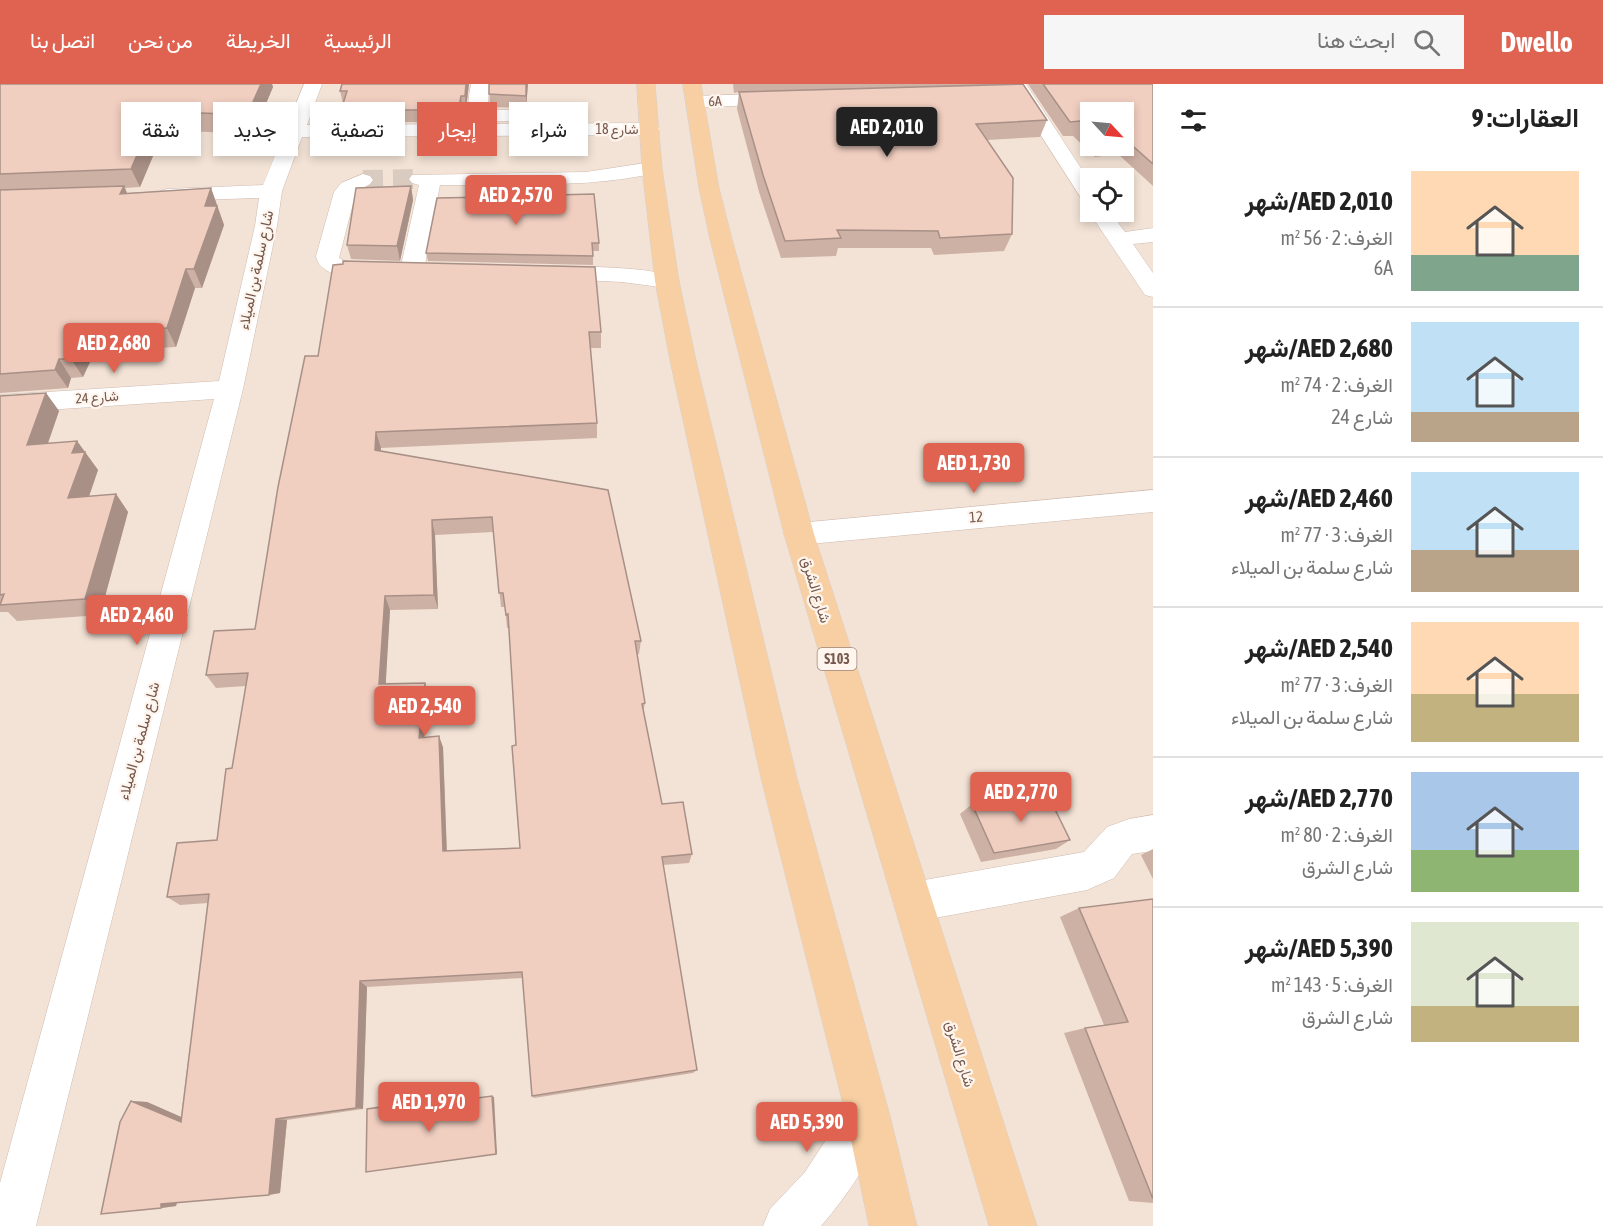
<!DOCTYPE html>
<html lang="ar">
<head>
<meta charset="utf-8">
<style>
	:root { --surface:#fff; --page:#f6f6f6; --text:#222; --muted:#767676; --line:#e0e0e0; --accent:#e06352 }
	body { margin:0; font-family:"Asap Condensed",Vazirmatn,sans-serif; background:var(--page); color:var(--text); direction:rtl; height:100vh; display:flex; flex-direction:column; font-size:22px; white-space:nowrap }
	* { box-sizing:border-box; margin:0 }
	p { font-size:20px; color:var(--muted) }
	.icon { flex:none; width:33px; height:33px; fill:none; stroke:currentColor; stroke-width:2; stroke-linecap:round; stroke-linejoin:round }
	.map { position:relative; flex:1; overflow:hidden; direction:ltr }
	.details { display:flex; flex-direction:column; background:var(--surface); width:450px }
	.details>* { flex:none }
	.guide { position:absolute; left:18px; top:18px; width:570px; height:54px; direction:rtl; display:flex; gap:12px }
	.needle { width:39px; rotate:116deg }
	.tools { position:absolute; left:1080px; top:18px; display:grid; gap:12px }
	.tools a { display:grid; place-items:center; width:54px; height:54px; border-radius:0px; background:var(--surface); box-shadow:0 3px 9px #0003; font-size:30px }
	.price { position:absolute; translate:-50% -51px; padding:0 14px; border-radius:6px; background:var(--accent); color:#fff; font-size:20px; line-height:39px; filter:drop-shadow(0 2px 3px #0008) }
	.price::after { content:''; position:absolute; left:50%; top:36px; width:18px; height:14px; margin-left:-9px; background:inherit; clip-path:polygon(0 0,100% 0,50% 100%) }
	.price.on { background:#222; color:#fff }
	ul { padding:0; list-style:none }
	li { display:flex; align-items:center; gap:18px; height:150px; padding:0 24px }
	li+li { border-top:2px solid var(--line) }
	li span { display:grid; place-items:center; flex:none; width:168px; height:120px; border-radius:0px; color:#555 }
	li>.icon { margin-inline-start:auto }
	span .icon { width:72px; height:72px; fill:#fffc; stroke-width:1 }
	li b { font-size:26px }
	h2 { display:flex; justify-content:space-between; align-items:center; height:72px; padding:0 24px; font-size:26px }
	.pill { padding:0 21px; border-radius:0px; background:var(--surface); box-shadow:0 3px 9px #0003; font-size:21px; line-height:54px }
	.pill.on { background:var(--accent); color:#fff }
	header { display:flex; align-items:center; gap:36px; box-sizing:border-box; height:84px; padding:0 30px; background:var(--accent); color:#fff }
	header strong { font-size:28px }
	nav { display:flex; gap:33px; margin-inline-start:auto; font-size:21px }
	.search { width:420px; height:54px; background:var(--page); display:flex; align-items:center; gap:15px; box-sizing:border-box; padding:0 21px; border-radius:0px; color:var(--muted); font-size:22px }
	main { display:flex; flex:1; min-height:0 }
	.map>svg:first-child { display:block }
</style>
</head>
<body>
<header>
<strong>Dwello</strong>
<div class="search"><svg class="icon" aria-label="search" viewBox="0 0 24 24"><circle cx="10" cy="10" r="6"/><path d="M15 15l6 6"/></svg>ابحث هنا</div>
<nav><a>الرئيسية</a><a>الخريطة</a><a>من نحن</a><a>اتصل بنا</a></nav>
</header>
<main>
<section class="details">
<h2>العقارات: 9<svg class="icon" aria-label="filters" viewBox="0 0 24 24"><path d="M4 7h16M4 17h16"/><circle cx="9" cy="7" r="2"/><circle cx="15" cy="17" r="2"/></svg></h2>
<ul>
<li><span style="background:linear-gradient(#ffd9b3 70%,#7fa58c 0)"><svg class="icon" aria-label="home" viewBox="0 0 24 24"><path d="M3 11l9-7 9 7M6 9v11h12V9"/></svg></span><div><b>AED 2,010/شهر</b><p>الغرف: 2 · 56 m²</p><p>6A</p></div></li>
<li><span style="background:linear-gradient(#bfe0f5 75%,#b9a48a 0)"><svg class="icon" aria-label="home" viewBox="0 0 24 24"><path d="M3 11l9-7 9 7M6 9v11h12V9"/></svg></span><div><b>AED 2,680/شهر</b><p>الغرف: 2 · 74 m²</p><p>شارع 24</p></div></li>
<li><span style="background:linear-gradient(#bfe0f5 65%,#b9a48a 0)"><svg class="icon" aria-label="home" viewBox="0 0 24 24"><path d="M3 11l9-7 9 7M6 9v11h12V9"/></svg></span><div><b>AED 2,460/شهر</b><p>الغرف: 3 · 77 m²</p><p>شارع سلمة بن الميلاء</p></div></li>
<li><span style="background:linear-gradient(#ffd9b3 60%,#c2b280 0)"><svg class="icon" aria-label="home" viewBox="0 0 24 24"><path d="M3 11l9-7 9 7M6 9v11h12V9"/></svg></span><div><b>AED 2,540/شهر</b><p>الغرف: 3 · 77 m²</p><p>شارع سلمة بن الميلاء</p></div></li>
<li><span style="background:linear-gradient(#a9c7e8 65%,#8fb573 0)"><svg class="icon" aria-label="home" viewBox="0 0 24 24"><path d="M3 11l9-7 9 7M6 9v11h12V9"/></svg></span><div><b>AED 2,770/شهر</b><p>الغرف: 2 · 80 m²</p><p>شارع الشرق</p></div></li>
<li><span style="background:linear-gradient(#dfe7d0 70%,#c2b280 0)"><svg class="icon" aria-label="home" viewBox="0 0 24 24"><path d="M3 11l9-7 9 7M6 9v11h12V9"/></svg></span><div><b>AED 5,390/شهر</b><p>الغرف: 5 · 143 m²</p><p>شارع الشرق</p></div></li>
</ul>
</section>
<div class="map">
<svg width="1153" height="1142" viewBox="0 0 1153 1142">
	<rect width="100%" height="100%" fill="#fcf2e8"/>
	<!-- residential -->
	<path fill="#f3e3d6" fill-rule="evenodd" d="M0,0H1153V1142H0ZM1090,28H1124V62H1090ZM1090,94H1124V128H1090Z"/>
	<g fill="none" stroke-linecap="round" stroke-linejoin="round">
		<!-- minor-tunnel -->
		<polyline stroke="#dacbc1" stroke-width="20" stroke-dasharray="20 10" stroke-linecap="butt" points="363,96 419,95"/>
		<defs>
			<g id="minor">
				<polygon points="304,0 322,0 307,41 650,39 657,41 660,45 657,49 650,51 302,53 282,107 277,142 243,305 36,1142 0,1142 0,1099 214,315 0,329 0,311 219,297 255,142 259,114 167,117 160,115 156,111 160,107 167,105 263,101"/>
				<path d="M471,0H489L488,25L523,27L526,31L523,35C512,38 476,40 470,30C466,23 470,7 471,0Z"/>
				<polygon points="1008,0 1026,0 1090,98 1090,119 1083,117"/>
				<polygon points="783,9 790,11 792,15 790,19 695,24 688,22 686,18 688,14 695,12"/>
				<path d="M652,78L659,80L662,84L659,88C611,100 564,100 515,101L513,121L510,126L502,127L494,126L491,121L494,101H440L424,186L420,191L412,193L404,191L400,186L419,101L412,99L409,95L412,91L586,88Z"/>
				<path d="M363,90L370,92L373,96L370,100L356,108L339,174C351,182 371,177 385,180L389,185L385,190C367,195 320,197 316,172L334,108L341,99Z"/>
				<polygon points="1090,126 1110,128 1125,148 1153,144 1153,158 1133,160 1153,189 1153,213 1145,211 1089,128"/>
				<path d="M551,182C592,183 635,182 675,192L679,197L675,202L667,204L622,198L543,194L539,189L543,184Z"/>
				<polygon points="1153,406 1153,428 799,461 788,458 784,450 788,442 799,439"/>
				<polygon points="1153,731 1153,767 1132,770 1114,794 1087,806 913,838 899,832 893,818 899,804 913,798 1084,768 1107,743 1129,735"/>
				<path d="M868,1010L884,1016L890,1032C874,1071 849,1110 821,1142H763L770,1125L805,1088L852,1016Z"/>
			</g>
			<g id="major">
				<polygon points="637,0 655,0 662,84 679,197 697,281 797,694 890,1032 917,1142 869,1142 846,1032 761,694 671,281 655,197 642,84"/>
				<polygon points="683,0 701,0 719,104 732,155 814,450 1037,1142 989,1142 784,450 710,155 699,104"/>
			</g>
		</defs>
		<!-- minor casing -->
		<use href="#minor" stroke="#cfbbb0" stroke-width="1"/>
		<!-- major casing -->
		<use href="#major" stroke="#d8d0cd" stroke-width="1"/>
		<!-- minor -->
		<use href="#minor" fill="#fff" fill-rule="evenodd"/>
		<!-- major -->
		<use href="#major" fill="#f7cfa3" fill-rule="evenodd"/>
	</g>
	<!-- wall -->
	<g fill="#ceb1a5" fill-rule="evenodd">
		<polygon points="0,0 272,0 273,3 253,50 164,46 140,103 125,104 127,109 211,104 224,141 202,204 195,204 176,263 95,267 83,293 71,294 68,304 0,309"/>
		<polygon points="342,0 469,0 466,24 462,24 460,35 424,36 424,38 372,38 372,36 345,36 342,23 343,19 340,7"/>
		<polygon points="489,0 528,0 526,24 490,23"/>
		<polygon points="733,0 1023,0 1047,36 1040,53 987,56 1012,150 1004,167 934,171 931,164 838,164 836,172 781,174 759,108 737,25 739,8 734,9"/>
		<path d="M1028,0H1153V102L1118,70L1095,73L1073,52H1063ZM1090,28H1124V62H1090Z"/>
		<polygon points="411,102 413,116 400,177 351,175 347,161"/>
		<polygon points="493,120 599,159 599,167 593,167 593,181 428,177 426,169"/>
		<path d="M595,183L601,248V264H590L597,339V354L381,364L380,367L608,406L641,557L639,570H637L645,619L643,629L662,720L692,770L689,779L663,781L697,986L693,989L534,1014L532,1012L523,894L367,903L363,1025L287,1036L280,1109L177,1119L176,1122L161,1124L131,1017L147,1018L181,1033L208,819L180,821L167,813L217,756L232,684L246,602L216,604L206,591L255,545L318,272ZM493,448L501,523H505L507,544H509L516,661L520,764L447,767L443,663L424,653L429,612L385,600L390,526L438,525L435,451Z"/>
		<polygon points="46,309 59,327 48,359 77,357 98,386 89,413 116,410 128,428 100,531 17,537 8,528 0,528 0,312"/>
		<polygon points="972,720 1070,756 1056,765 981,778 960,730"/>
		<polygon points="1153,765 1153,795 1141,771"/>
		<polygon points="1153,815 1153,1119 1129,1117 1064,949 1085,944 1104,941 1060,833 1079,824"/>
	</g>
	<!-- shaded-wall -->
	<g fill="#a89086">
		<polygon points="260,0 272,0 273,3 253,50 247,31"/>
		<polygon points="466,0 469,0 466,24 465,12"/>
		<polygon points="526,0 528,0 526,24"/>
		<polygon points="461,12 462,24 460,35 459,23"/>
		<polygon points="156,27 164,46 140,103 131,85"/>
		<polygon points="124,102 132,121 120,110"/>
		<polygon points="411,102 413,116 400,177 397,162"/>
		<polygon points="211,104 224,141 202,204 194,185 205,122"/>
		<polygon points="186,185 195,204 176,263 167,244"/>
		<polygon points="84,248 95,267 83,293 71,275"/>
		<polygon points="59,275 71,294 68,304 55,286"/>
		<polygon points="46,309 59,327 41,379 27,361"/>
		<polygon points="376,348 381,364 379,382 375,366"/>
		<polygon points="77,357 98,386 82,432 68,414 72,369"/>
		<polygon points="116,410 128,428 100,531 85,515"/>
		<polygon points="432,436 435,451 438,525 434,511"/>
		<polygon points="385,512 390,526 385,613 379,600"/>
		<polygon points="425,599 429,612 423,666 419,654"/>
		<polygon points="439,652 443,663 447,776 443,767"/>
		<polygon points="360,897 367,903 363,1025 356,1024"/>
		<polygon points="492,1012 494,1013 497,1070 496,1070"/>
		<polygon points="131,1017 147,1018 195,1039 181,1038"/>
		<polygon points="276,1035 287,1036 280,1109 269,1111"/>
		<polygon points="177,1118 176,1122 161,1124 161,1120"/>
	</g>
	<!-- building -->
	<g fill="#f0cec0" stroke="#a89086" stroke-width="1.5" fill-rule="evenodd">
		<polygon points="0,0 261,0 247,31 156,27 131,85 0,90"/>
		<polygon points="342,0 466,0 465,12 461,12 459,23 422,23 422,26 370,26 370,23 342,23 347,7 340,7"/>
		<polygon points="489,0 526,0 526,12 489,10"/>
		<polygon points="1023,0 1047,36 976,40 1013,94 1012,150 940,154 938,147 837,146 841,154 785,157 763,91 739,8"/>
		<polygon points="1043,0 1153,0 1153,80 1126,56 1124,56 1124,28 1090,28 1090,47 1080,37 1070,38"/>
		<polygon points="124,102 120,110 211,104 205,122 217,122 194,185 186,185 167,244 84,248 71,275 59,275 55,286 0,290 0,106"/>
		<polygon points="411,102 397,162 347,161 356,104"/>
		<polygon points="594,110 599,159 592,159 593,172 426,169 437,114 488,113 493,120 502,121 511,119 515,112"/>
		<path d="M343,177L595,183L601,248H589L597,339L376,348L375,366L608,406L641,557H635L645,619L642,620L662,720L683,718L692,770L662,773L697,986L532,1012L522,888L360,897L356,1024L276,1035L269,1111L161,1120V1124L101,1130L120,1038L131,1017L181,1038L209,810L167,813L177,759L217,756L226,685L232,684L248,589L206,591L214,547L255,545L278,403L305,272H318L333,181L343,180ZM492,433L499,509H503L506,531L508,530L516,661L512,662L520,764L443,767L439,652L419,654L425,599L379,600L385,512L434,511L432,436Z"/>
		<polygon points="46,309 27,361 77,357 72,369 85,368 68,414 116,410 85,515 0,521 4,510 0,511 0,312"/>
		<polygon points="1047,709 1070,756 994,769 972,720"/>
		<polygon points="1153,815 1153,1115 1085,944 1128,938 1079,824"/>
		<polygon points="492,1012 496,1070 366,1088 367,1025 446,1014 446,1018"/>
	</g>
	<g text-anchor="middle" stroke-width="4.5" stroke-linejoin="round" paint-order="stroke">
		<!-- far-street labels -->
		<g font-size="14" fill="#75574c" stroke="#fef6ee">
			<text transform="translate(715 17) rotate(-2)" y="5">6A</text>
			<text x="617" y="50">شارع 18</text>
			<text transform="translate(97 313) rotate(-4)" y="5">شارع 24</text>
		</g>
		<!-- shield labels -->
		<rect fill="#fef6ee" stroke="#9e877d" stroke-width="1.5" x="817.5" y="564" width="39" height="22" rx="4.5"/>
		<g font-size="14" font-weight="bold" fill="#75574c">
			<text x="837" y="580">S103</text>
		</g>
		<!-- street labels -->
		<g font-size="15" fill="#75574c" stroke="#fef6ee">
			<text transform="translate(256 186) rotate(-78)" y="5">شارع سلمة بن الميلاء</text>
			<text transform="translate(976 433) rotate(-5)" y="5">12</text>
			<text transform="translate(816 506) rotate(73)" y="5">شارع الشرق</text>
			<text transform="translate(139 657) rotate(-75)" y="5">شارع سلمة بن الميلاء</text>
			<text transform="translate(960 970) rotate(73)" y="5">شارع الشرق</text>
		</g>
	</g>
</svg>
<div class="tools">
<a><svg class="needle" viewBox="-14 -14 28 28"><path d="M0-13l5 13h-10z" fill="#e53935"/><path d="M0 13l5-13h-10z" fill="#767676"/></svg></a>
<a><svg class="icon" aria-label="locate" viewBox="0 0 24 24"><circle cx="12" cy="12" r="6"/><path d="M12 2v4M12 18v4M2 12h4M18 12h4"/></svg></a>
</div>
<b class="price on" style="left:887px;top:74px">AED 2,010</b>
<b class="price" style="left:516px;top:142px">AED 2,570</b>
<b class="price" style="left:114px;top:290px">AED 2,680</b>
<b class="price" style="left:974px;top:410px">AED 1,730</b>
<b class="price" style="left:137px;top:562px">AED 2,460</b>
<b class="price" style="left:425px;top:653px">AED 2,540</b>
<b class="price" style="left:1021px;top:739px">AED 2,770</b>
<b class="price" style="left:429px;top:1049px">AED 1,970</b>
<b class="price" style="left:807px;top:1069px">AED 5,390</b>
<div class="guide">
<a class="pill">شراء</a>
<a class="pill on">إيجار</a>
<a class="pill">تصفية</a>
<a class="pill">جديد</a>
<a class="pill">شقة</a>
</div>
</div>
</main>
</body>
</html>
